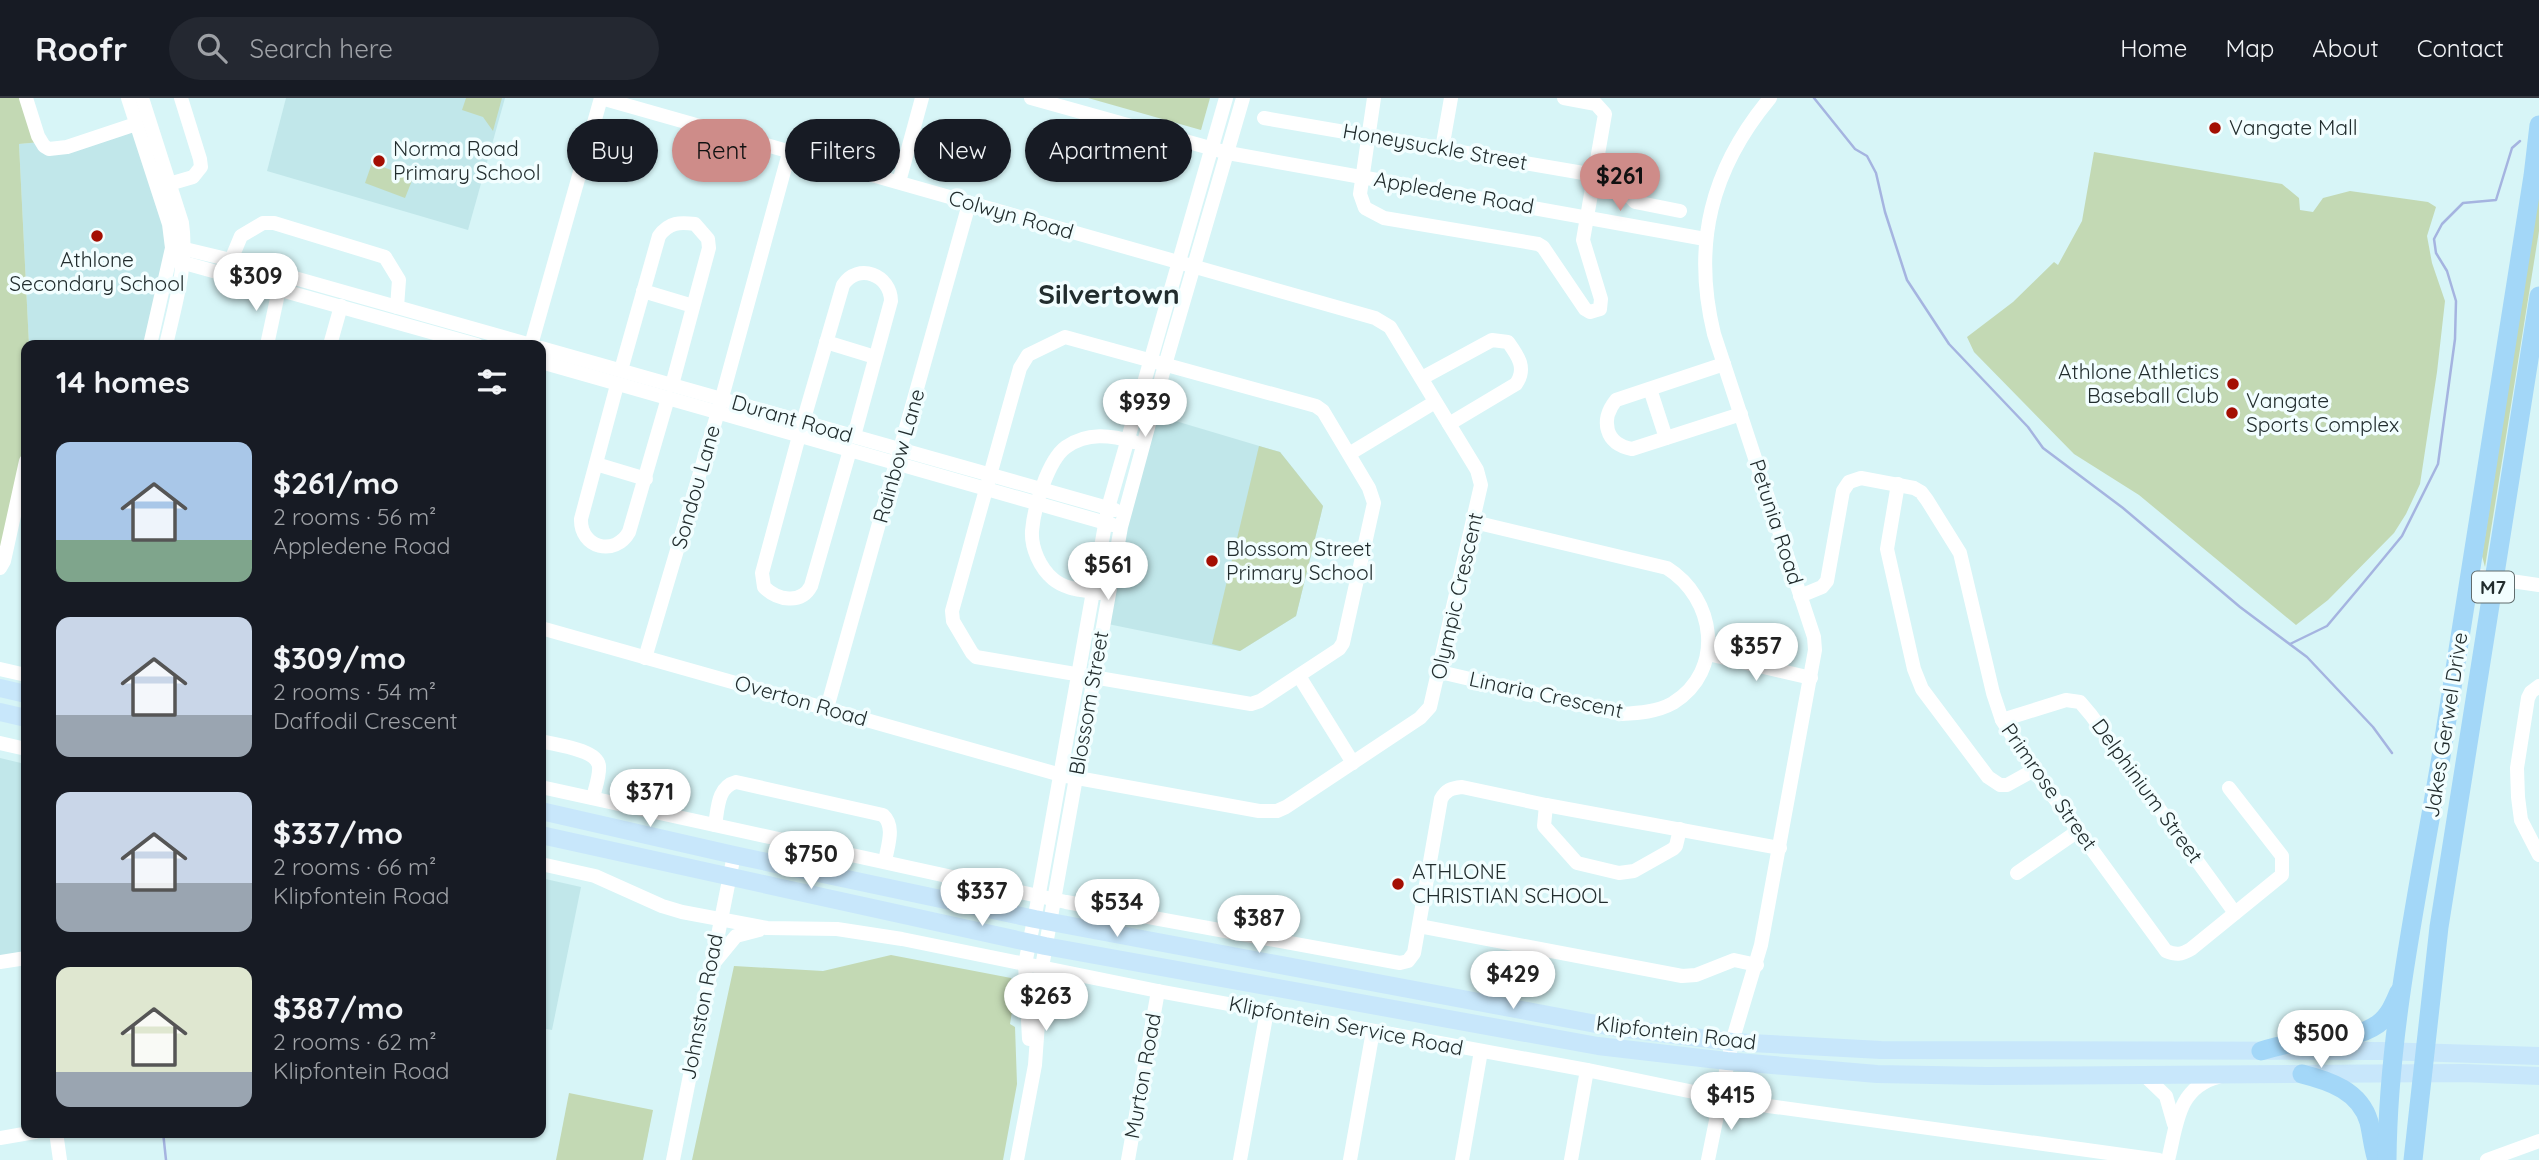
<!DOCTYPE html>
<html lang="en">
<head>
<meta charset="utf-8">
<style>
	:root { --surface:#171b24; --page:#242831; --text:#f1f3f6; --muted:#9ea1a6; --line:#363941; --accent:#ce8c89 }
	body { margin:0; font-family:Quicksand,sans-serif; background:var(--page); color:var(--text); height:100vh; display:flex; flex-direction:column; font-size:26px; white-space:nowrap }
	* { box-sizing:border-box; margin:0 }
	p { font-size:23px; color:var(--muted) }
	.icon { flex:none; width:38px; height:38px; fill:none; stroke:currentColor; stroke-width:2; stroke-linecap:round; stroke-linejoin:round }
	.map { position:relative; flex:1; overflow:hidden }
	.sheet { position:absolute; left:21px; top:242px; width:525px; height:798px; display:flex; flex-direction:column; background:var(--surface); border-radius:14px; box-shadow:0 2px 5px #0004 }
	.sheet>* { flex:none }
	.banner { position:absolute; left:567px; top:21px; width:665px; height:63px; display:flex; gap:14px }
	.price { position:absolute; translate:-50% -60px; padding:0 16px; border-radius:24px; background:#fff; color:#222; font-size:23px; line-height:46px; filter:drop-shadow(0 2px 4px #0008) }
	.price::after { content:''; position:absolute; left:50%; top:42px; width:21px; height:16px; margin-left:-10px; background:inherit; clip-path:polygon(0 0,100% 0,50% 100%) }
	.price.current { background:var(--accent); color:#111 }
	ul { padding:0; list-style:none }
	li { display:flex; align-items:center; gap:21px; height:175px; padding:0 35px }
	li span { display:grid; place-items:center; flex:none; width:196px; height:140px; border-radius:14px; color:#555 }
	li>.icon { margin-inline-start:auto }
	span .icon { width:84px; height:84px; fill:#fffc; stroke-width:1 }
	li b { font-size:30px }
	h2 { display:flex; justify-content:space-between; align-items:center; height:84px; padding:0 35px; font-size:30px }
	.tag { padding:0 24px; border-radius:32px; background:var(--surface); box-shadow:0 2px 5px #0004; font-size:24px; line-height:63px }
	.tag.current { background:var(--accent); color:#111 }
	header { display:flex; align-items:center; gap:42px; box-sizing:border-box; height:98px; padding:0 35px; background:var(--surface); border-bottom:2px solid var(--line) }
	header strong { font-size:33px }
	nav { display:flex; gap:38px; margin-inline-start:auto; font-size:24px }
	.search { width:490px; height:63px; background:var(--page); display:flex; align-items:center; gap:18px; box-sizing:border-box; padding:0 24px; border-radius:38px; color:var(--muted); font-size:26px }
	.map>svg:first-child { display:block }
</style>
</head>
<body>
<header>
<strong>Roofr</strong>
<div class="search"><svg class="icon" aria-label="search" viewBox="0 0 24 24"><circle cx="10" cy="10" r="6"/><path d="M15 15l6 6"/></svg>Search here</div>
<nav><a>Home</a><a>Map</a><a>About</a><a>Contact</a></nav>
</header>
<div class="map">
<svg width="2539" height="1062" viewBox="0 0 2539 1062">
	<rect width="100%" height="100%" fill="#d7f5f7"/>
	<!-- built -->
	<g fill="#c1e7ea">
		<polygon points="286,0 505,0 468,132 267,73"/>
		<polygon points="136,26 169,126 150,247 29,247 19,46 41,44 44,48"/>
		<polygon points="1152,316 1280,354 1323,408 1296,518 1240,553 1103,525"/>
		<polygon points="0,660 21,665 26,663 26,853 0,858"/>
		<polygon points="541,780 581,789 552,932 546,931 544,943 541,942"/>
	</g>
	<!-- green -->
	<g fill="#c3d9b4">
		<polygon points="0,0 26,0 41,44 19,46 29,247 26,247 26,363 0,470"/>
		<polygon points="466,0 502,0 493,33 483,19 462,12"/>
		<polygon points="1088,0 1210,0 1201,32"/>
		<polygon points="2094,54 2282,86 2299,100 2300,112 2313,114 2323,100 2350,93 2428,104 2436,109 2427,138 2432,165 2445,203 2437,274 2420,386 2406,416 2394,435 2328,502 2296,527 2139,397 2074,356 1974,254 1967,239 2013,204 2054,164 2058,167 2082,123"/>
		<polygon points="372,65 413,80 405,100 365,85"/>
		<polygon points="2539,91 2539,133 2485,469 2482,458"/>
		<polygon points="1259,348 1280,354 1323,408 1296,518 1240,553 1212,546"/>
		<polygon points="891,857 1011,880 1016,889 1010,926 1015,929 1017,986 1003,1062 692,1062 734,868 823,873"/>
		<polygon points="569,995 653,1012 643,1062 556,1062"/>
	</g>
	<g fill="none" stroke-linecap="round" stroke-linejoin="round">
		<!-- stream -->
		<g stroke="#a5b4e0" stroke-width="2.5">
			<polyline points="1814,0 1855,51 1867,58 1876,75 1885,114 1907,182 1949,246 2028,329 2043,350 2123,410 2240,509 2307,559 2373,629 2392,655"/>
			<polyline points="2290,546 2327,528 2364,484 2402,438 2438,366 2455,241 2456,203 2447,173 2436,155 2434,141 2442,126 2463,105 2496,102 2512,50 2520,43"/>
			<polyline points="163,1034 166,1062"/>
		</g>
		<!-- minor -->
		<g stroke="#fff" stroke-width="14">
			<polyline points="26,0 38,38 44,48 49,51 67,49 136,26"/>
			<polyline points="128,0 169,126 172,150 150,247"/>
			<path d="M142,0L182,125C188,166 175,207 166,247"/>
			<polyline points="1031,0 1228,55 1705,141"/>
			<polyline points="1374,0 1360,96 1365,110 1384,120 1538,146 1543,149 1585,211 1590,214 1600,211 1601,201 1583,142 1605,16 1596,6 1564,0"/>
			<polyline points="1264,20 1595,77 1617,85 1635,104 1680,113"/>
			<polyline points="1442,51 1451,0"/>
			<polyline points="899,84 922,0"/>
			<polyline points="169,86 193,79 201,69 200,61 181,0"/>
			<polyline points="172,150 185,151 231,162 531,247"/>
			<polyline points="170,161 477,247"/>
			<polyline points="231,162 241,138 263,125 274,125 385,159 399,182 397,209"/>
			<polyline points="643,193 693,208"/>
			<polygon points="1065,239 1316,308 1323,313 1369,390 1374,405 1343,545 1339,551 1260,603 1251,606 976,559 972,555 953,523 952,513 1020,270 1028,257"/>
			<polyline points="826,244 875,259"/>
			<polyline points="267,247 279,191"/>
			<polyline points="330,247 341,208"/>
			<polyline points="531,247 601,0"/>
			<polyline points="541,250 1115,412"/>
			<polyline points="541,264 1113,427"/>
			<path d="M1724,266L1616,302C1600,322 1605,346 1632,351L1741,316"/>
			<path d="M621,272L659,138C669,124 680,124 695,126L708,141L709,150L672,287"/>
			<path d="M1422,280L1492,242L1508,244C1518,258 1527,270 1516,286L1449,326"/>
			<path d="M617,287L581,421C580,450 615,459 629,434L668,300"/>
			<polyline points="1650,291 1666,340"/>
			<path d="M803,324L843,187C858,164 891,177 891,203L854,338"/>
			<path d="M799,338L762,475L764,489C777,502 801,507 811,488L850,352"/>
			<polyline points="1349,356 1435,304"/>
			<polyline points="596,366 646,381"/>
			<polyline points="1898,386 1887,451 1914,571 1922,591 1988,679 2000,687 2007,687 2034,672"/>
			<polyline points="0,470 4,463 26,363"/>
			<polyline points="2470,477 2539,487"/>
			<path d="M1100,495C1084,492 1066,492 1053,481C1040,470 1031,450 1032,433C1034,409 1048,362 1066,349C1087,334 1111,337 1134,344"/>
			<path d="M1800,498L1822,489L1827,483L1843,393L1849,384L1861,380L1914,390L1921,394L1927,402L1960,455L1993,595L2002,622L2034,672L2166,853C2176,857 2181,857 2191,851L2282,777V758L2229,690"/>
			<polyline points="541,530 1061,677 1259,713 1277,713 1286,709 1420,620 1430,609 1481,387 1477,372 1390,229 1375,220 601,0"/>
			<polyline points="1708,556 1811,580"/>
			<polyline points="645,560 718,314 789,55"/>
			<polyline points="0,571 26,577"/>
			<path d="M1440,574L1621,616C1639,615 1657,614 1673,605C1726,572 1715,500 1667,470L1474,424"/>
			<polyline points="1299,578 1353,665"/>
			<polyline points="2539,588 2531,594 2528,600 2517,670 2518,699 2521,722 2539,757"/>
			<polyline points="827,610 969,106"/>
			<polyline points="2002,622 2066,602 2080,604 2091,617 2235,815"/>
			<path d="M541,643C555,647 597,651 599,668C600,678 595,690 593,700"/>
			<polyline points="0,645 26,651"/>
			<path d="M541,689L1066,804L1400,865L1408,863L1414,855L1441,701C1446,692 1451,690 1462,689L1546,707L1780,750"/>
			<polyline points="1546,707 1544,728 1577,765 1619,775 1634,773 1673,751 1676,748 1680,731"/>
			<path d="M715,727C718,711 717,689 736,684L883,717C896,729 887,749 885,764"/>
			<polyline points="541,766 595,778 662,808 682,814 767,830 837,831 902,841 1158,893 1587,972 1747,1005 2159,1062"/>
			<polyline points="2017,775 2078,733"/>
			<polyline points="1419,828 1682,878 1696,877 1734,862 1757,867"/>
			<polyline points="0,864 26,860"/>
			<polyline points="713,866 736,838 759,832"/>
			<polyline points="1029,941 1025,866 1036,812 1108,410 1226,0"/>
			<polyline points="2143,976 2166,998 2174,1026"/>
			<polyline points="56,1034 60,1062"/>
			<polyline points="0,1040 35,1034"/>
			<polyline points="673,1062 734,757"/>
			<polyline points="1017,1062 1035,967 1042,869 1121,429 1165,267 1243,0"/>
			<polyline points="1128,1062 1158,893"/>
			<polyline points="1240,1062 1267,913"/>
			<polyline points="1350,1062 1373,933"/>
			<polyline points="1462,1062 1481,953"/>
			<polyline points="1571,1062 1587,972"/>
			<path d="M1708,1062L1732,944L1761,847L1815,552L1814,539L1714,236C1692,146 1711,71 1770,0"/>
			<path d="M2168,1062C2177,1027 2177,990 2218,979"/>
			<polyline points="2487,1062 2539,1043"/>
		</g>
		<!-- major -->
		<g stroke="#c8e7fb" stroke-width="18">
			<polyline points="0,590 26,596"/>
			<polyline points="0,614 26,620"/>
			<polyline points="541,713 734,757 1035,821 1612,929 1732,944 1881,952 2381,953 2539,958"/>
			<polyline points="541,737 1045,848 1598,948 1727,963 1877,976 1986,978 2464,975 2539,978"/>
		</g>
		<!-- highway -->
		<g stroke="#a3d7f8" stroke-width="19">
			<path d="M2261,953C2271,950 2282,947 2293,945C2320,940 2354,943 2378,926C2389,918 2394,906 2399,894"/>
			<path d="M2302,976C2330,983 2360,993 2369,1024C2372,1037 2373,1050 2377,1062"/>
			<path d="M2387,1062C2388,928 2420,785 2442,653C2474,461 2503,269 2533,78L2539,27"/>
			<polyline points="2413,1062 2439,829 2539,198"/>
		</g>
	</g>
	<!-- markers -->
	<g fill="#a40f03" stroke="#f2feff" stroke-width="2.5">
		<circle cx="2215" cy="30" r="7"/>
		<circle cx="379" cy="63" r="7"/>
		<circle cx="97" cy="138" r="7"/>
		<circle cx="2233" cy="286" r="7"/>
		<circle cx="2232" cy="315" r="7"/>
		<circle cx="1212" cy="463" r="7"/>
		<circle cx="1398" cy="786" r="7"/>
	</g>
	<g text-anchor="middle" stroke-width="7" stroke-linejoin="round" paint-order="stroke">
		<!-- shield labels -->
		<rect fill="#f2feff" stroke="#606c6d" stroke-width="2" x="2472" y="473.5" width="42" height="31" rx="5"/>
		<g font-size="19" font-weight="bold" fill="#222d2e">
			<text x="2493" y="496">M7</text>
		</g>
		<!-- poi labels -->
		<g font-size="21" fill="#222d2e" stroke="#f2feff" text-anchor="start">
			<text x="2229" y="37">Vangate Mall</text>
			<text x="393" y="58">Norma Road<tspan x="393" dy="24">Primary School</tspan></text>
			<text x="97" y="169" text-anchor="middle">Athlone<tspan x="97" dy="24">Secondary School</tspan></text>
			<text x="2219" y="281" text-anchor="end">Athlone Athletics<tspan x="2219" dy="24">Baseball Club</tspan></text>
			<text x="2246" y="310">Vangate<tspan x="2246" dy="24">Sports Complex</tspan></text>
			<text x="1226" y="458">Blossom Street<tspan x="1226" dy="24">Primary School</tspan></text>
			<text x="1412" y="781">ATHLONE<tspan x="1412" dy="24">CHRISTIAN SCHOOL</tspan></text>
		</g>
		<!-- street labels -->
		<g font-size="21" fill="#222d2e" stroke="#f2feff">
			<text transform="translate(1435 49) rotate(10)" y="7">Honeysuckle Street</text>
			<text transform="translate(1454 95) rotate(10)" y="7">Appledene Road</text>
			<text transform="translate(1011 117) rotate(16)" y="7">Colwyn Road</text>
			<text transform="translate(792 321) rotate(16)" y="7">Durant Road</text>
			<text transform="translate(899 358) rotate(-74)" y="7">Rainbow Lane</text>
			<text transform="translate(696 389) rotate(-74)" y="7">Sondou Lane</text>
			<text transform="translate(1776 424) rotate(72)" y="7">Petunia Road</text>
			<text transform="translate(1457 498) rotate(-77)" y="7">Olympic Crescent</text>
			<text transform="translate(1546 597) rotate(12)" y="7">Linaria Crescent</text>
			<text transform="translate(801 603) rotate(16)" y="7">Overton Road</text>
			<text transform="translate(1089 605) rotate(-80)" y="7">Blossom Street</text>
			<text transform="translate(2446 627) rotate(-81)" y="7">Jakes Gerwel Drive</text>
			<text transform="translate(2049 689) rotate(55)" y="7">Primrose Street</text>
			<text transform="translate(2147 693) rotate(54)" y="7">Delphinium Street</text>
			<text transform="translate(702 909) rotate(-79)" y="7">Johnston Road</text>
			<text transform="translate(1346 928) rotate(11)" y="7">Klipfontein Service Road</text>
			<text transform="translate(1676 935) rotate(7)" y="7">Klipfontein Road</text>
			<text transform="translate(1143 978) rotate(-80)" y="7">Murton Road</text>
		</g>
		<!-- district labels -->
		<g font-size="28" font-weight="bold" fill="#222d2e" stroke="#f2feff">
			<text x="1109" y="206">Silvertown</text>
		</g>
	</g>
</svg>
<b class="price current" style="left:1620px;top:115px">$261</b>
<b class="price" style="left:256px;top:215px">$309</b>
<b class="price" style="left:1145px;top:341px">$939</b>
<b class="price" style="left:1108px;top:504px">$561</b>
<b class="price" style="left:1756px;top:585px">$357</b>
<b class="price" style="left:650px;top:731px">$371</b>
<b class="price" style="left:811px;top:793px">$750</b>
<b class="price" style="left:982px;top:830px">$337</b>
<b class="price" style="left:1117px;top:841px">$534</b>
<b class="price" style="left:1259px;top:857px">$387</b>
<b class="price" style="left:1513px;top:913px">$429</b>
<b class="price" style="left:1046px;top:935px">$263</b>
<b class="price" style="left:2321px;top:972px">$500</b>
<b class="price" style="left:1731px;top:1034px">$415</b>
<div class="banner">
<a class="tag">Buy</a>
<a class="tag current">Rent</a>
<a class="tag">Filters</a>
<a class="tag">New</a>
<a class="tag">Apartment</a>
</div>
<section class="sheet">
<h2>14 homes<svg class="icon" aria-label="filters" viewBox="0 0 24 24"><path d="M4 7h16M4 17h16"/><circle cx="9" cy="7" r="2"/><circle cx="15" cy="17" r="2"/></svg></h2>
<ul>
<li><span style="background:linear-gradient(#a9c7e8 70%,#7fa58c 0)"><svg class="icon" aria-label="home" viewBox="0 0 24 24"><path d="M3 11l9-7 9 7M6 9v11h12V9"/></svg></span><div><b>$261/mo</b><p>2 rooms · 56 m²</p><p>Appledene Road</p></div></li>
<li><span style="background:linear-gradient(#c9d6e8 70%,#9aa5b1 0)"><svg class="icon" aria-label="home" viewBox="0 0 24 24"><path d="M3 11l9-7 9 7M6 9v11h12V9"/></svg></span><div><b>$309/mo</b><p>2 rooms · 54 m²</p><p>Daffodil Crescent</p></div></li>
<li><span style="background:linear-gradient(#c9d6e8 65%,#9aa5b1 0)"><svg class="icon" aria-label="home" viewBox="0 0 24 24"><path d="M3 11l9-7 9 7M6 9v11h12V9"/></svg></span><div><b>$337/mo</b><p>2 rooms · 66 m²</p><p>Klipfontein Road</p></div></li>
<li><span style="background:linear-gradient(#dfe7d0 75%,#9aa5b1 0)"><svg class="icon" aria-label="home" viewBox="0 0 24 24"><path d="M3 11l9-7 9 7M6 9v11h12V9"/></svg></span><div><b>$387/mo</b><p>2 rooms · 62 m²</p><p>Klipfontein Road</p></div></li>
</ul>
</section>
</div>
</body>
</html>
